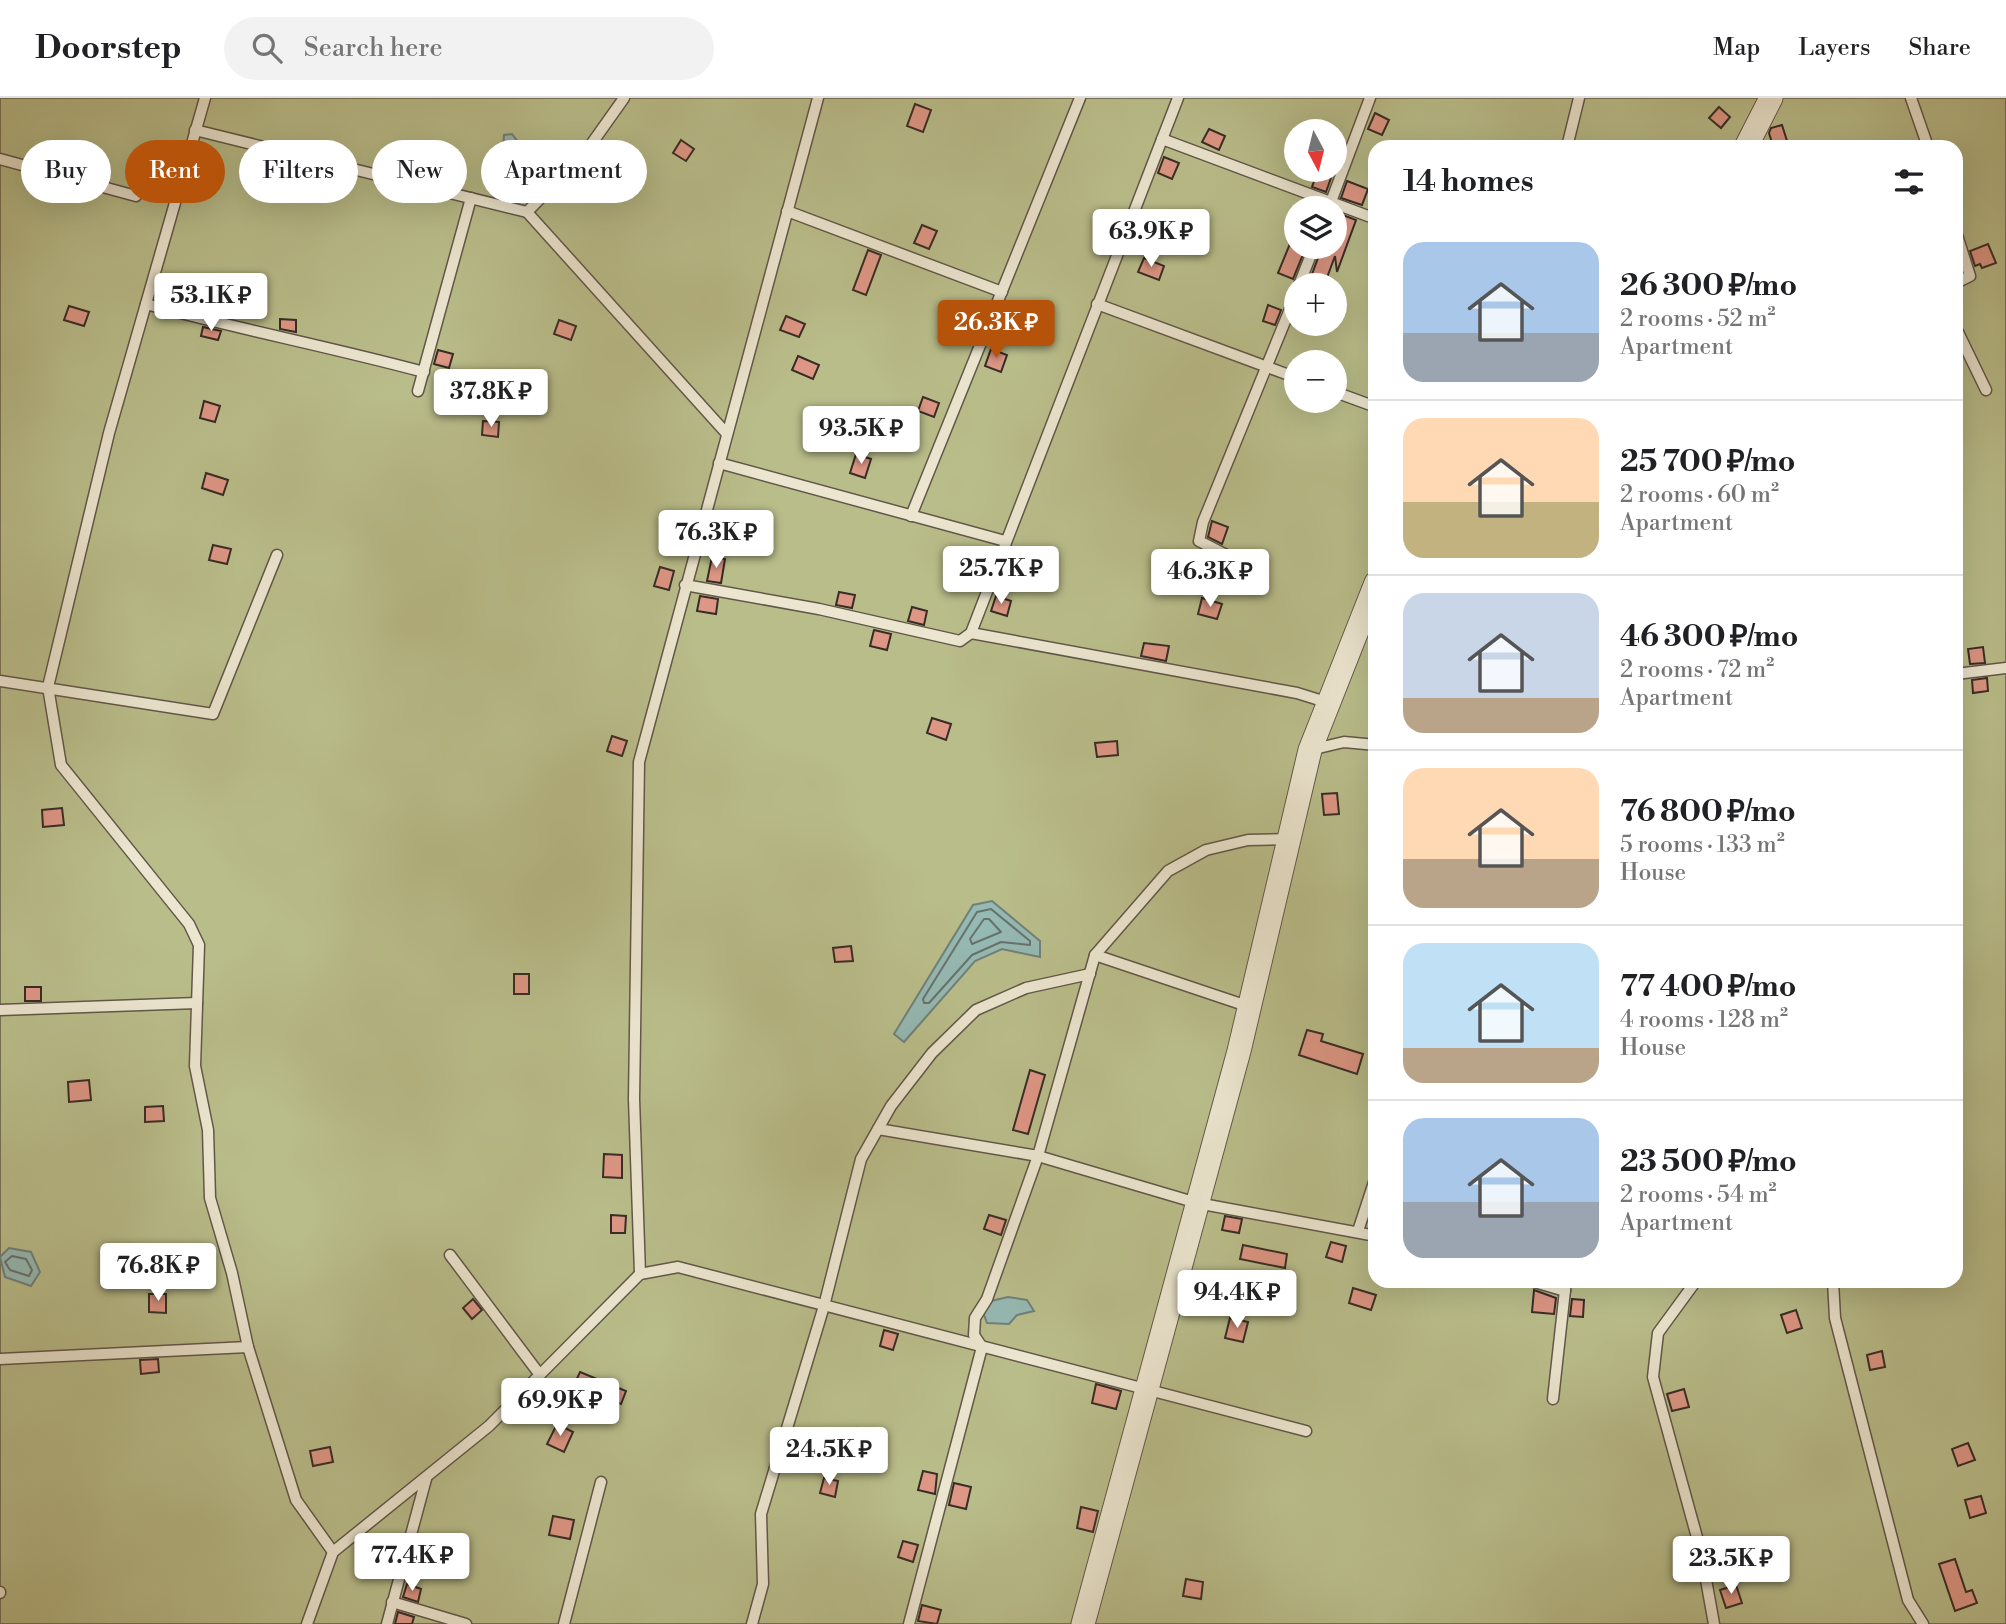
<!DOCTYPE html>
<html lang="en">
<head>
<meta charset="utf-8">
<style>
	:root { --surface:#fff; --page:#f2f2f2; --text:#202124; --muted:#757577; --line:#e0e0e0; --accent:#b45309 }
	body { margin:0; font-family:"Libre Bodoni",serif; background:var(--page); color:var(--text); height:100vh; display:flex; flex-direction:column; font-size:26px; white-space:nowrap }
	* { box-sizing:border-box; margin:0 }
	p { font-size:23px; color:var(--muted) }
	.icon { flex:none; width:38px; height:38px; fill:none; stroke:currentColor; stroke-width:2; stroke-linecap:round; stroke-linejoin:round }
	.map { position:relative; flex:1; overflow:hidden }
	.side { position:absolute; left:1368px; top:42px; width:595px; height:1148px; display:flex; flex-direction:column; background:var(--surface); border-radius:21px; box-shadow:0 7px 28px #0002 }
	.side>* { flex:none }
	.banner { position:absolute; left:21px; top:42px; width:665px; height:63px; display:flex; gap:14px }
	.needle { width:46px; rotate:173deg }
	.tools { position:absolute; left:1284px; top:21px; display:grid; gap:14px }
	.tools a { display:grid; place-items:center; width:63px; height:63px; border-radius:50%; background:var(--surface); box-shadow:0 7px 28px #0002; font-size:35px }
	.price { position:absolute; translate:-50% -60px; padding:0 16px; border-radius:7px; background:#fff; color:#222; font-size:23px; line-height:46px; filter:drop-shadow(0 2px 4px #0008) }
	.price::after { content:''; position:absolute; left:50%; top:42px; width:21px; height:16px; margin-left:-10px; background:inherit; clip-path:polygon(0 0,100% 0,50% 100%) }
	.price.on { background:var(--accent); color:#fff }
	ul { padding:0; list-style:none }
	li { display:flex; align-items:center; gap:21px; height:175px; padding:0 35px }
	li+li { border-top:2px solid var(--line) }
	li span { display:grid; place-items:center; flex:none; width:196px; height:140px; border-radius:21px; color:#555 }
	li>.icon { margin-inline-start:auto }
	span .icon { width:84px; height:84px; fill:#fffc; stroke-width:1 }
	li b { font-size:30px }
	h2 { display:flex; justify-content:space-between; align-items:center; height:84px; padding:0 35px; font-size:30px }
	.tag { padding:0 24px; border-radius:32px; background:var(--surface); box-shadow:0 7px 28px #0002; font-size:24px; line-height:63px }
	.tag.on { background:var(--accent); color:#fff }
	header { display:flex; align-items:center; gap:42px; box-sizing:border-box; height:98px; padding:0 35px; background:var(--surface); border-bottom:2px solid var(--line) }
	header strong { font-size:33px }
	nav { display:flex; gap:38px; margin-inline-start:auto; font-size:24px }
	.search { width:490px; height:63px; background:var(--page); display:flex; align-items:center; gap:18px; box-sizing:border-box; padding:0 24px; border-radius:38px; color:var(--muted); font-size:26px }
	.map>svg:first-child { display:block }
</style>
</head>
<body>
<header>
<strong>Doorstep</strong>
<div class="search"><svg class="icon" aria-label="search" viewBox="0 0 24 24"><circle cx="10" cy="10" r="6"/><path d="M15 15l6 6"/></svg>Search here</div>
<nav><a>Map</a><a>Layers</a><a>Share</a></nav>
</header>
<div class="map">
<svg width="2006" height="1526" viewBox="0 0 2006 1526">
	<rect width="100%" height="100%" fill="#e2d8b7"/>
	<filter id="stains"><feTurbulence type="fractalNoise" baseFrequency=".00286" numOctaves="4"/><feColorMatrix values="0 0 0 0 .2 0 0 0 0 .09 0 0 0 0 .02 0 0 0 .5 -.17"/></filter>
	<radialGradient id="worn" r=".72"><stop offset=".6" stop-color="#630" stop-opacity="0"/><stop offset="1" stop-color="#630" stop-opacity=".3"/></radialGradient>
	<!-- green -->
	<path fill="#b9bd8a" stroke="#787458" stroke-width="2" fill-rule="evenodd" d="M0,0H2006V1526H0ZM1297,33H1335V72H1297ZM1376,49H1956V1183H1376ZM1297,110H1335V149H1297ZM1297,187H1335V226H1297ZM1297,264H1335V303H1297Z"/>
	<!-- water -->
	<g fill="#95b9b3" stroke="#70817b" stroke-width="2">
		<polygon points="512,36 525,53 528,71 522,75 503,52 504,37"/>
		<polygon points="992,803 1040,843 1040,859 1002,851 975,863 904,944 894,936 973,807"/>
		<polygon points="9,1150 31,1154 40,1174 31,1188 5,1179 0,1159"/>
		<polygon points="1008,1199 1027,1202 1034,1213 1017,1217 1009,1226 987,1225 983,1214 991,1203"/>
	</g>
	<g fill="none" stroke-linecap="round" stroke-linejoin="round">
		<!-- shore -->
		<g stroke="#66726c" stroke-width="2">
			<polygon points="991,811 1030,843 1030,847 1001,844 972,857 929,905 924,905 923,901 977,814"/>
			<polygon points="984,821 989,821 1001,834 972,846 970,841"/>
			<polygon points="12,1158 26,1161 32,1172 29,1178 10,1172 5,1164"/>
		</g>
	</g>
	<!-- building -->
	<g fill="#de9785" stroke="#382c26" stroke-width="2">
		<polygon points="915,6 931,12 923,34 907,28"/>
		<polygon points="1719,9 1730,19 1721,30 1709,20"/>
		<polygon points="1375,15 1389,22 1382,37 1368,31"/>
		<polygon points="1782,27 1787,43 1773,48 1769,35 1771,30"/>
		<polygon points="1209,31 1225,38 1219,52 1202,44"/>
		<polygon points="681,42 694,51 686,63 673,55"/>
		<polygon points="1164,59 1179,65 1172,81 1158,75"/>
		<polygon points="1318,72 1332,77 1326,94 1312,89"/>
		<polygon points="1347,83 1368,91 1362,107 1341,100"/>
		<polygon points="1335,114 1356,122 1337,174 1335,158 1325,185 1311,179 1322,149 1335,149"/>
		<polygon points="922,127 937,133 929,151 914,145"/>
		<polygon points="1296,131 1297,149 1306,149 1293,181 1278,175"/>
		<polygon points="1988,146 1996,165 1982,170 1980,166 1975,168 1970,153"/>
		<polygon points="868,152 881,157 866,197 853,192"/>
		<polygon points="1144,160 1164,168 1159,182 1138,174"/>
		<polygon points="1268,207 1281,212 1275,227 1263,223"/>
		<polygon points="69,208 89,214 84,228 64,222"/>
		<polygon points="786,218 805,226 799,239 780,232"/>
		<polygon points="280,221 296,222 296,234 280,231"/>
		<polygon points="559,222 576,228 571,242 554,236"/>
		<polygon points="203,229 221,233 218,242 201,238"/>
		<polygon points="991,251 1007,257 1001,274 985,268"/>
		<polygon points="438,252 453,256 449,270 434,266"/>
		<polygon points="798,258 819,267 813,281 792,272"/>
		<polygon points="923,299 939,305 934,319 918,313"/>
		<polygon points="204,303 220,308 215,324 200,320"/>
		<polygon points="876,318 897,326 892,340 871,332"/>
		<polygon points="483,323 499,324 498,339 482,337"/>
		<polygon points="856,356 871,361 865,380 850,375"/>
		<polygon points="206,375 228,382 223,397 202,390"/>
		<polygon points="1212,423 1228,429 1222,446 1208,439"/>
		<polygon points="213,447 231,451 227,466 209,462"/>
		<polygon points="712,459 725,461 721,485 707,483"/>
		<polygon points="660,469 674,473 669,492 654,488"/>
		<polygon points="839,494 855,497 852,510 836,507"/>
		<polygon points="700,498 718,501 716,516 697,513"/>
		<polygon points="996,498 1011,503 1007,518 991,513"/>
		<polygon points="1202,500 1222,506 1217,521 1198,516"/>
		<polygon points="912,509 927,513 924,527 908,523"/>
		<polygon points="874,532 891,536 887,552 870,548"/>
		<polygon points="1144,545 1169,548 1166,563 1141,558"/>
		<polygon points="1983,549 1985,565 1970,566 1968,551"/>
		<polygon points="1987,580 1988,593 1973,595 1972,582"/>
		<polygon points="932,620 951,626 946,642 927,635"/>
		<polygon points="612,638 627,643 622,658 607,653"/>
		<polygon points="1117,643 1118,657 1097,659 1095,645"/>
		<polygon points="1337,695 1339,716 1324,717 1322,696"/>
		<polygon points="62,710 64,727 43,729 42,712"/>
		<polygon points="851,848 853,863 835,864 833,850"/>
		<rect x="514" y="876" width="15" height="20"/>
		<rect x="25" y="889" width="16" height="14"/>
		<polygon points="1307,932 1323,936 1321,943 1363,956 1357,976 1299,957"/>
		<polygon points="1030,972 1045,977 1028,1036 1013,1032"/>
		<polygon points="89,982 91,1002 69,1004 68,984"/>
		<polygon points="163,1008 164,1023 145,1024 145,1009"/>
		<polygon points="604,1056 622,1057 622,1080 603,1079"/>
		<polygon points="611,1117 626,1118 625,1135 611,1135"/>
		<polygon points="989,1117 1006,1122 1001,1137 984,1131"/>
		<polygon points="1225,1118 1242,1121 1239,1135 1222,1132"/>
		<polygon points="1331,1144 1346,1148 1342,1164 1326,1159"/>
		<polygon points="1243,1147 1287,1156 1285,1170 1240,1161"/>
		<polygon points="1353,1190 1376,1197 1371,1212 1349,1205"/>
		<polygon points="1534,1192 1556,1200 1554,1216 1532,1214"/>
		<polygon points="149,1196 166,1196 166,1215 149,1214"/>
		<polygon points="473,1201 482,1212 472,1221 463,1210"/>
		<polygon points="1572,1201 1584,1202 1583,1219 1570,1218"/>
		<polygon points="1796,1212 1802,1230 1787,1235 1781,1217"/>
		<polygon points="1230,1220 1248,1224 1243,1244 1225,1240"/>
		<polygon points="884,1232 898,1236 893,1252 880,1248"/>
		<polygon points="1882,1253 1885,1269 1870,1272 1867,1257"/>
		<polygon points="158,1261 159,1274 141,1276 140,1262"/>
		<polygon points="580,1274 626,1293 621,1306 574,1287"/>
		<polygon points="1096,1286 1121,1293 1116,1311 1092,1305"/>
		<polygon points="1684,1291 1689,1309 1672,1313 1667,1296"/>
		<polygon points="557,1326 573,1334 564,1354 547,1346"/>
		<polygon points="857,1330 870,1334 866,1351 852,1348"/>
		<polygon points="1968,1345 1975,1362 1958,1368 1952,1351"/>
		<polygon points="330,1349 333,1364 313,1368 310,1353"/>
		<polygon points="923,1373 937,1376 935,1396 918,1392"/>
		<polygon points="824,1380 838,1383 835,1399 820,1395"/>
		<polygon points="954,1385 971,1389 966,1411 949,1407"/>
		<polygon points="1981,1398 1986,1415 1970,1420 1965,1402"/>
		<polygon points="1081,1409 1098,1413 1093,1434 1077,1430"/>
		<polygon points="553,1418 574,1422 570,1441 549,1437"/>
		<polygon points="903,1443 918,1447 913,1464 898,1459"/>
		<polygon points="1690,1458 1695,1472 1681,1478 1675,1464"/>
		<polygon points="1955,1461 1966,1494 1972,1492 1977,1505 1955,1513 1939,1466"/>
		<polygon points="1186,1481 1203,1484 1201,1501 1183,1498"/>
		<polygon points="407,1486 421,1491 418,1504 403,1499"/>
		<polygon points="1736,1487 1742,1505 1726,1510 1720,1492"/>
		<polygon points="922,1507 941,1512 937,1526 918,1523"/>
		<polygon points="398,1514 414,1519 412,1526 395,1526"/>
	</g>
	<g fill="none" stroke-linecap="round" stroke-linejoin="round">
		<defs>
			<g id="lane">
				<polyline points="205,0 109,335 48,589 61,667 189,826 199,847 195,968 208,1032 210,1100 232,1175 248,1249 296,1402 333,1454"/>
				<polyline points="624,0 585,55 527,114 727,336"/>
				<polyline points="1178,0 971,535 1297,595 1329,605"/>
				<polyline points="1911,0 1928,49"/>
				<polyline points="195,32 527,114"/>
				<polyline points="1162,41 1376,121"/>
				<polyline points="1567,49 1579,0"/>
				<polyline points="0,61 136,98"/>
				<polyline points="1329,109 1370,0"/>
				<polyline points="787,113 1002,194"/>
				<polyline points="1956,134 1970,178 1956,185"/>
				<polyline points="1299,187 1314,149"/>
				<path d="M146,206C238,231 331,249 424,274"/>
				<polyline points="1097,206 1297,280"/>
				<polyline points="1956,230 1986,292"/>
				<polyline points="418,293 471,100"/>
				<polyline points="1335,294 1376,309"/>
				<polyline points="719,365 1005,443"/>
				<polyline points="911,418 1080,0"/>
				<polyline points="1262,464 1236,462 1199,443 1203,424 1297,194"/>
				<polyline points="685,487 819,511 960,543 971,535"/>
				<polyline points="1956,576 2006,570"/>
				<polyline points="0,583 213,616 277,457"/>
				<polyline points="1310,652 1344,644 1376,647"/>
				<polyline points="1095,857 1250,909"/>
				<polyline points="0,912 197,905"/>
				<polyline points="878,1031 1038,1058 1197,1105 1376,1138"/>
				<polyline points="1358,1133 1376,1078"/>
				<polyline points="450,1157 540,1277"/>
				<polyline points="640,1176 634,1001 639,664 818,0"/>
				<polyline points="1531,1183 1565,1193"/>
				<polyline points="1696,1183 1658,1235 1653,1279 1701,1454 1714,1526"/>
				<polyline points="1833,1183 1835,1220 1908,1502 1923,1526"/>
				<polyline points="0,1261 248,1249"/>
				<polyline points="1553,1301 1566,1183"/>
				<polyline points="0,1494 0,1495"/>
				<polyline points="392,1504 466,1526"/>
				<polyline points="307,1526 333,1454 489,1328 640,1176 678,1169 1306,1333"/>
				<polyline points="387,1526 426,1381"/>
				<polyline points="564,1526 601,1384"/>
				<polyline points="752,1526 763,1486 761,1416 824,1208 861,1061 891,1008 932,955 976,912 1026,890 1090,876"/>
				<polyline points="909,1526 982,1249 974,1237 975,1220 987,1201 1038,1058 1095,857 1168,773 1206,752 1248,742 1289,741"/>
			</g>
			<g id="street">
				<polyline points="1746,49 1771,0"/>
				<polyline points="1083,1526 1239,953 1310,652 1376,485"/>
			</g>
		</defs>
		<!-- lane casing -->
		<use href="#lane" stroke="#62574a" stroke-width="13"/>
		<!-- street casing -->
		<use href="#street" stroke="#62574a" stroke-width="25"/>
		<!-- lane -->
		<use href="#lane" stroke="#ece6d0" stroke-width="10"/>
		<!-- street -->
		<use href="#street" stroke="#ece6d0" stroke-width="23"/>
	</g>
	<rect width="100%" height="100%" filter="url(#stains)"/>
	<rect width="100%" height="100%" fill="url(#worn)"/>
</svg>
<div class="tools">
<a><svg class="needle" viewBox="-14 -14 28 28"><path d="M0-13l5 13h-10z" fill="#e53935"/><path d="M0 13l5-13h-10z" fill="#757577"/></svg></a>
<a><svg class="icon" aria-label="layers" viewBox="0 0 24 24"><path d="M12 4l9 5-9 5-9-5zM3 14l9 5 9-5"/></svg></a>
<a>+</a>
<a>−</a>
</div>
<b class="price" style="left:1151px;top:171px">63.9K ₽</b>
<b class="price" style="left:211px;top:235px">53.1K ₽</b>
<b class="price on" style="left:996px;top:262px">26.3K ₽</b>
<b class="price" style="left:491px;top:331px">37.8K ₽</b>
<b class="price" style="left:861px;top:368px">93.5K ₽</b>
<b class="price" style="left:716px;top:472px">76.3K ₽</b>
<b class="price" style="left:1001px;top:508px">25.7K ₽</b>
<b class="price" style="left:1210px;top:511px">46.3K ₽</b>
<b class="price" style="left:158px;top:1205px">76.8K ₽</b>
<b class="price" style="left:1237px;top:1232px">94.4K ₽</b>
<b class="price" style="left:560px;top:1340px">69.9K ₽</b>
<b class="price" style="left:829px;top:1389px">24.5K ₽</b>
<b class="price" style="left:412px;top:1495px">77.4K ₽</b>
<b class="price" style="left:1731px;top:1498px">23.5K ₽</b>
<div class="banner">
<a class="tag">Buy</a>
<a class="tag on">Rent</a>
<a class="tag">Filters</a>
<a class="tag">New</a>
<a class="tag">Apartment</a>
</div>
<section class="side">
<h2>14 homes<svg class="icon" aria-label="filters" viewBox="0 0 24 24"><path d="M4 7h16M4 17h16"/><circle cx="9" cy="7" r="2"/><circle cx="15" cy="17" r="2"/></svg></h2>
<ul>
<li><span style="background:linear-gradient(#a9c7e8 65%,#9aa5b1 0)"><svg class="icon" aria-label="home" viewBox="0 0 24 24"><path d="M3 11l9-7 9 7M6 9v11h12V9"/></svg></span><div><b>26 300 ₽/mo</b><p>2 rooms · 52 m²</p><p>Apartment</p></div></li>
<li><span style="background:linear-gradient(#ffd9b3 60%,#c2b280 0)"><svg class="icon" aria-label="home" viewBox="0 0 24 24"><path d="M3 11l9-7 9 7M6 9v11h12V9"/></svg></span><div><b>25 700 ₽/mo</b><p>2 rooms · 60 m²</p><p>Apartment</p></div></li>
<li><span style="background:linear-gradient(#c9d6e8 75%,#b9a48a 0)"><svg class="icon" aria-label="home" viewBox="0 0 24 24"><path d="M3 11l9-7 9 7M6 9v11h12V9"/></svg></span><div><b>46 300 ₽/mo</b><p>2 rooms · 72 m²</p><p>Apartment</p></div></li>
<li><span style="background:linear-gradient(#ffd9b3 65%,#b9a48a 0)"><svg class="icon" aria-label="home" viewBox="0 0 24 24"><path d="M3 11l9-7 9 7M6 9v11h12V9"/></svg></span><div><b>76 800 ₽/mo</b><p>5 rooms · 133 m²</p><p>House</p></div></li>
<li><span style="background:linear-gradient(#bfe0f5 75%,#b9a48a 0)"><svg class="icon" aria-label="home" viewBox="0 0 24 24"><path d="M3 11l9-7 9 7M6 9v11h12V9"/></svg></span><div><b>77 400 ₽/mo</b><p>4 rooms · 128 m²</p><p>House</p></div></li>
<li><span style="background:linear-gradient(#a9c7e8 60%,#9aa5b1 0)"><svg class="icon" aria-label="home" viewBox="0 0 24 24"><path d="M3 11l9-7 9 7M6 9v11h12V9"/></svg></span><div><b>23 500 ₽/mo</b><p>2 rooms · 54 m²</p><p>Apartment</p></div></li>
</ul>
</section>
</div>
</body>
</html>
